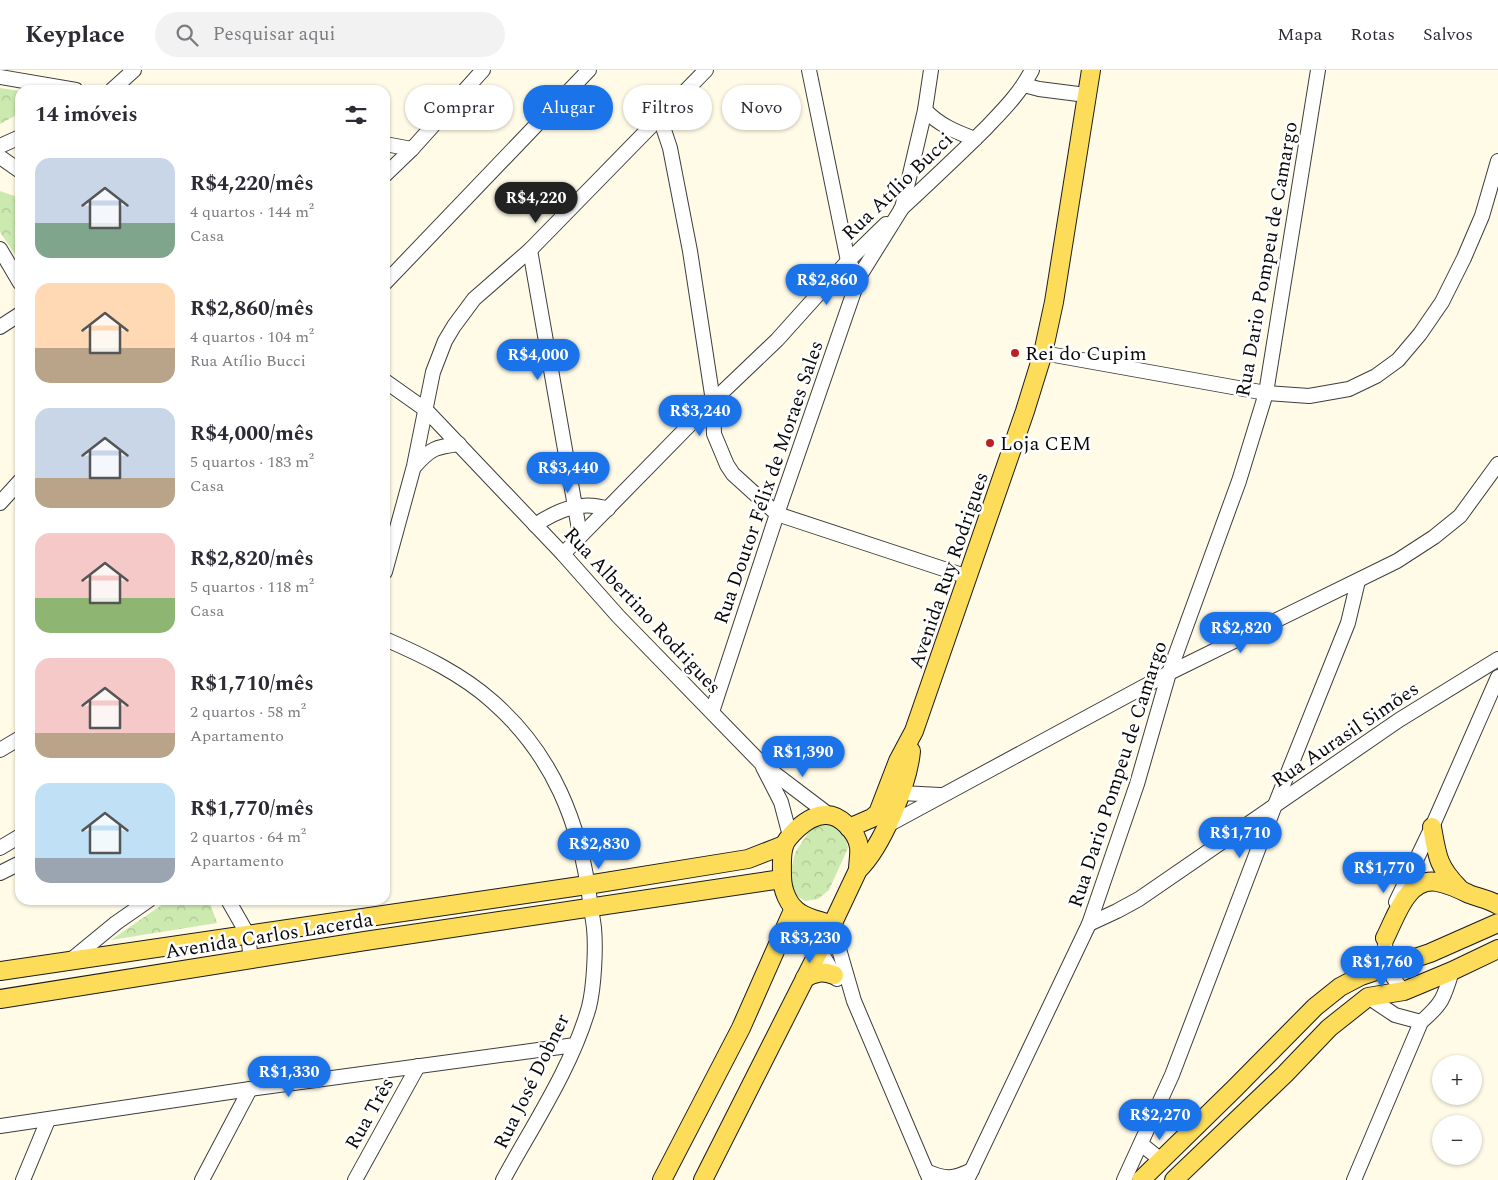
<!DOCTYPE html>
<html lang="pt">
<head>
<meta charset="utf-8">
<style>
	:root { --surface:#fff; --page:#f2f2f3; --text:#2b2b33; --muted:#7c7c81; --line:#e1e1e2; --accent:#1a73e8 }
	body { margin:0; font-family:Spectral,serif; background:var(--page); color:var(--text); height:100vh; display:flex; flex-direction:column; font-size:19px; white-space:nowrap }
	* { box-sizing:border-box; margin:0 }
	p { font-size:16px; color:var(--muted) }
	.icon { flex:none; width:28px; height:28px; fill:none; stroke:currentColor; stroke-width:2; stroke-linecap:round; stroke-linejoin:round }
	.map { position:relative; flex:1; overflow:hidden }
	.side { position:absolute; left:15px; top:15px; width:375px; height:820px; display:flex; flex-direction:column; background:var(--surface); border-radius:15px; box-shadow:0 1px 4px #0004 }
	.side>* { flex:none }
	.banner { position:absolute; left:405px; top:15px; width:475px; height:45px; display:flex; gap:10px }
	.fabs { position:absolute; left:1432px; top:985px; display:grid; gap:10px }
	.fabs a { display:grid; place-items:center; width:50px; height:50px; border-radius:50%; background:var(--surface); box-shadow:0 1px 4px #0004; font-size:25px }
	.price { position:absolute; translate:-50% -42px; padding:0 11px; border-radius:18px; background:var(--accent); color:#fff; font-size:16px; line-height:32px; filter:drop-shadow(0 1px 2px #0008) }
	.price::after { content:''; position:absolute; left:50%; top:30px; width:15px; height:11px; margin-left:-8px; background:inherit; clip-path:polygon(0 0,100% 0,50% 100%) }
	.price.active { background:#222; color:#fff }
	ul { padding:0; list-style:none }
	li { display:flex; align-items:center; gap:15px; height:125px; padding:0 20px }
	li span { display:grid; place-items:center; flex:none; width:140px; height:100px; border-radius:15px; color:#555 }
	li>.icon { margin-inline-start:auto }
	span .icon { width:60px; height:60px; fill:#fffc; stroke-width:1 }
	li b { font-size:21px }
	h2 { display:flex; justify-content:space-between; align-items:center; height:60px; padding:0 20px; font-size:21px }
	.chip { padding:0 18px; border-radius:22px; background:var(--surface); box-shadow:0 1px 4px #0004; font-size:18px; line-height:45px }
	.chip.active { background:var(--accent); color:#fff }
	header { display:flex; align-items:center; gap:30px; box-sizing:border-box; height:70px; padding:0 25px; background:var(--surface); border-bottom:1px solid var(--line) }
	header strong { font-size:24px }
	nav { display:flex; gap:28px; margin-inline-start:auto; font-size:18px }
	.search { width:350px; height:45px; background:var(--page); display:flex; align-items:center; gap:12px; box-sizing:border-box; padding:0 18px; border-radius:28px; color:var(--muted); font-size:19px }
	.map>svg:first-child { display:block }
</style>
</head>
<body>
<header>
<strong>Keyplace</strong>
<div class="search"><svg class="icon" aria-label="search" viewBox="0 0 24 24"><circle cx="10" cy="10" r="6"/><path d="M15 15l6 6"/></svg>Pesquisar aqui</div>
<nav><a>Mapa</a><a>Rotas</a><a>Salvos</a></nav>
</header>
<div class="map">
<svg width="1498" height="1110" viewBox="0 0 1498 1110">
	<defs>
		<pattern id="park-crowns" width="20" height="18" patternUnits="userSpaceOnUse" patternTransform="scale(1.25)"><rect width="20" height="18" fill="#cce9b0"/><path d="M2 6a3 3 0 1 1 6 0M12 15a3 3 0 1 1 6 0" fill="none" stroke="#aec696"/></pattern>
	</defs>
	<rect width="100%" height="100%" fill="#fffbe7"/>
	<!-- park -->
	<g fill="url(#park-crowns)">
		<polygon points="0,18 20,21 20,43 0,54"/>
		<polygon points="0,121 20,128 20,192 0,162"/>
		<polygon points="823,753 834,753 845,765 848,778 829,820 818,829 805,831 792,823 790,804 795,783 811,758"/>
		<polygon points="169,830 209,830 217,853 111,870"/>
	</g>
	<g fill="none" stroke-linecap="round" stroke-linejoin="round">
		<defs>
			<g id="minor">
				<polyline points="809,0 848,191 852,197"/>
				<polyline points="0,7 76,20"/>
				<polyline points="1024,15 1039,19 1086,25"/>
				<polyline points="112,20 134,0"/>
				<path d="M925,40C939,55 956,62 975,69"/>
				<polyline points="660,48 670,78 690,181 713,331 714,364 727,395 733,404 777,444 968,507"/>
				<polyline points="385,74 412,79"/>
				<polyline points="0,76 20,67"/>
				<polyline points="0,87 20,101"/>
				<polyline points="385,105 412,79 483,0"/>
				<path d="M901,139C930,112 959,85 987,57C1005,38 1020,23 1032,0"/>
				<polyline points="0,179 20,213"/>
				<polyline points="530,180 580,465"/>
				<polyline points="385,213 589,0"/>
				<polyline points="0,257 20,244"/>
				<polyline points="1043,283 1266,323 1309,326 1349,319 1376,306 1398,290 1420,264 1442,232 1464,188 1482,146 1498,91"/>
				<polyline points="385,311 426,340 563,484 618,546 762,694 828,744"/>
				<path d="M415,396C431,378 436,377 459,374"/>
				<polyline points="0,433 20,411"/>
				<path d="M535,455C558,440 581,430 608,439"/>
				<polyline points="563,484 713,331 777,270 848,191 886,154"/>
				<polyline points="385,502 414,396 433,302 445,271 454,256 474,229 530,180 706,0"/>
				<path d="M385,569C422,585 462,604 493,632C553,685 580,753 590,831C591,840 593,849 594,858C596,878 594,917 589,937C572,997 533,1055 503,1110"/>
				<polyline points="712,642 777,444 859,207 902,138 925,40 931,0"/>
				<polyline points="0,680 20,668"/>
				<polyline points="763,697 781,732 790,766"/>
				<polyline points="901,723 940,725"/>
				<polyline points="888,755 1169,603 1397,491 1434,467 1460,446 1498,394"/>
				<polyline points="0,778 20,766"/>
				<polyline points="0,803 20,793"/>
				<polyline points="228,830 248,865 251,890"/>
				<polyline points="1396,832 1432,757 1498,607"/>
				<polyline points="795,840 837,909"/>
				<polyline points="1089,854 1117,841 1139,829 1399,650 1498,589"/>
				<polyline points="832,855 854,931 930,1110"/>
				<path d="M1388,859C1381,881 1387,905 1404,921"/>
				<polyline points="71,890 116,853 149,830"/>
				<polyline points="1368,927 1395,945 1421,952"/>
				<polyline points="0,1056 250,1019 575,975"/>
				<polyline points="1141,1074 1161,1090"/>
				<path d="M926,1101C946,1110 953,1109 972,1100"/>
				<polyline points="23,1110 48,1050"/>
				<polyline points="202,1110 250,1019"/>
				<polyline points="355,1110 418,996"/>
				<polyline points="967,1110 1089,854 1137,714 1169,603 1239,411 1266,323 1318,0"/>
				<polyline points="1124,1110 1172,1005 1275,735 1348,553 1358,511"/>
				<path d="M1354,1110L1421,952C1442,934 1444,928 1452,901"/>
			</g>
			<g id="major">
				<path d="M1432,757C1437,786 1438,797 1459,818"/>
				<polyline points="849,758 872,748 878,743 898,691 914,661 1025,341 1043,283 1054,232 1091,0"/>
				<path d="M832,855C822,851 809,849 800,843C788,836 782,819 782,806C782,797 781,785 784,776C786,769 793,763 798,758C806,751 815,745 825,745C840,744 857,762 859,777C860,784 858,792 858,800"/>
				<path d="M1385,868C1396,847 1407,807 1437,812C1448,814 1459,819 1469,824C1479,828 1489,829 1498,835"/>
				<polyline points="0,901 587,815 748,789 784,775"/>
				<path d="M805,908C815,902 823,901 834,905"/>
				<polyline points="0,929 365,871 782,809"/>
				<polyline points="662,1110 741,958 794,838"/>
				<path d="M703,1110L832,855L858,800C882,777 908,714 911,681"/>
				<polyline points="1141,1110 1235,1018 1315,937 1340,917 1361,906 1430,883 1498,853"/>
				<polyline points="1174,1110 1285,1004 1329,958 1368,927 1404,921 1452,901 1498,879"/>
			</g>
		</defs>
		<!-- minor casing -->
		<use href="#minor" stroke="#3d3d3d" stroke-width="16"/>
		<!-- major casing -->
		<use href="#major" stroke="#1b1b1b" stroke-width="20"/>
		<!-- minor -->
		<use href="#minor" stroke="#fff" stroke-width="14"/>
		<!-- major -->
		<use href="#major" stroke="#fddc59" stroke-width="18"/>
	</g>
	<!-- markers -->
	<g fill="#bc1f20" stroke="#fff" stroke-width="2">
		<circle cx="1015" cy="283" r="5"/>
		<circle cx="990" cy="373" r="5"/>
	</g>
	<g text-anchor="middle" stroke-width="5" stroke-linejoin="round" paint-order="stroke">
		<!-- street labels -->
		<g font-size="20" fill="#0a0a0a" stroke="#fff">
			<text transform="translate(897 116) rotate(-44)" y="7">Rua Atílio Bucci</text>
			<text transform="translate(1266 189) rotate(-80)" y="7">Rua Dario Pompeu de Camargo</text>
			<text transform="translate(768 412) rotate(-71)" y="7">Rua Doutor Félix de Moraes Sales</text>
			<text transform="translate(948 500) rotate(-71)" y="7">Avenida Ruy Rodrigues</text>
			<text transform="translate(643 540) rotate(47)" y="7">Rua Albertino Rodrigues</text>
			<text transform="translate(1345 664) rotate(-34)" y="7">Rua Aurasil Simões</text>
			<text transform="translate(1117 704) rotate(-72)" y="7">Rua Dario Pompeu de Camargo</text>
			<text transform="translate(269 865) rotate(-9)" y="7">Avenida Carlos Lacerda</text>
			<text transform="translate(531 1011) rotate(-64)" y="7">Rua José Dobner</text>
			<text transform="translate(369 1043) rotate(-61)" y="7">Rua Três</text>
		</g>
		<!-- poi labels -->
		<g font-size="20" fill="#0a0a0a" stroke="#fff" text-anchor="start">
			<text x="1025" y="290">Rei do Cupim</text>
			<text x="1000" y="380">Loja CEM</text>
		</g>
	</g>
</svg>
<div class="fabs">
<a>+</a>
<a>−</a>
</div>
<b class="price active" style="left:536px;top:154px">R$4,220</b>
<b class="price" style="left:827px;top:236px">R$2,860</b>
<b class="price" style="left:538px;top:311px">R$4,000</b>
<b class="price" style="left:700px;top:367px">R$3,240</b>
<b class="price" style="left:568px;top:424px">R$3,440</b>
<b class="price" style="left:1241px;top:584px">R$2,820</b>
<b class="price" style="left:803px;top:708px">R$1,390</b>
<b class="price" style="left:1240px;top:789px">R$1,710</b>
<b class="price" style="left:599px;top:800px">R$2,830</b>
<b class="price" style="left:1384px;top:824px">R$1,770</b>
<b class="price" style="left:810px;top:894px">R$3,230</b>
<b class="price" style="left:1382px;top:918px">R$1,760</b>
<b class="price" style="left:289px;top:1028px">R$1,330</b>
<b class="price" style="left:1160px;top:1071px">R$2,270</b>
<div class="banner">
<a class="chip">Comprar</a>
<a class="chip active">Alugar</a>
<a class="chip">Filtros</a>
<a class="chip">Novo</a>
</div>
<section class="side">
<h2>14 imóveis<svg class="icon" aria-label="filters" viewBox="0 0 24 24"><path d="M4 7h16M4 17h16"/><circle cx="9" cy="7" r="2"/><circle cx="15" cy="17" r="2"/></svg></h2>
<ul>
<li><span style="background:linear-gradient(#c9d6e8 65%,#7fa58c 0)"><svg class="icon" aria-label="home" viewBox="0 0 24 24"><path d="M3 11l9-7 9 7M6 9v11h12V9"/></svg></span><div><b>R$4,220/mês</b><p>4 quartos · 144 m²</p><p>Casa</p></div></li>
<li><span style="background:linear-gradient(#ffd9b3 65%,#b9a48a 0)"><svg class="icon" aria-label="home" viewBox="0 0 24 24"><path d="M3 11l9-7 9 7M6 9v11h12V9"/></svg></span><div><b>R$2,860/mês</b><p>4 quartos · 104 m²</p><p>Rua Atílio Bucci</p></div></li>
<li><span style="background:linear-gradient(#c9d6e8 70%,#b9a48a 0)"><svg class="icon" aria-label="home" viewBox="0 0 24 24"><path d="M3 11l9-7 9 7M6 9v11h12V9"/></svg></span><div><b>R$4,000/mês</b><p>5 quartos · 183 m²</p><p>Casa</p></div></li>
<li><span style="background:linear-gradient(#f6c9c9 65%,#8fb573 0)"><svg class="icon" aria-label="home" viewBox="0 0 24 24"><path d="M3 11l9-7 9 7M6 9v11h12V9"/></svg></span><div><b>R$2,820/mês</b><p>5 quartos · 118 m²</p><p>Casa</p></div></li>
<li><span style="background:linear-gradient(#f6c9c9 75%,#b9a48a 0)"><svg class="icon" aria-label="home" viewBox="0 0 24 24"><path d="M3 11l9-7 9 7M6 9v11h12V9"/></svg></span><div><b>R$1,710/mês</b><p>2 quartos · 58 m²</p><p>Apartamento</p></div></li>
<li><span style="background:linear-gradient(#bfe0f5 75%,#9aa5b1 0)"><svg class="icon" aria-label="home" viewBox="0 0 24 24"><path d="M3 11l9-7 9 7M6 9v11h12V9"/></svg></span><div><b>R$1,770/mês</b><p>2 quartos · 64 m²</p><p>Apartamento</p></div></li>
</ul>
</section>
</div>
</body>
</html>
